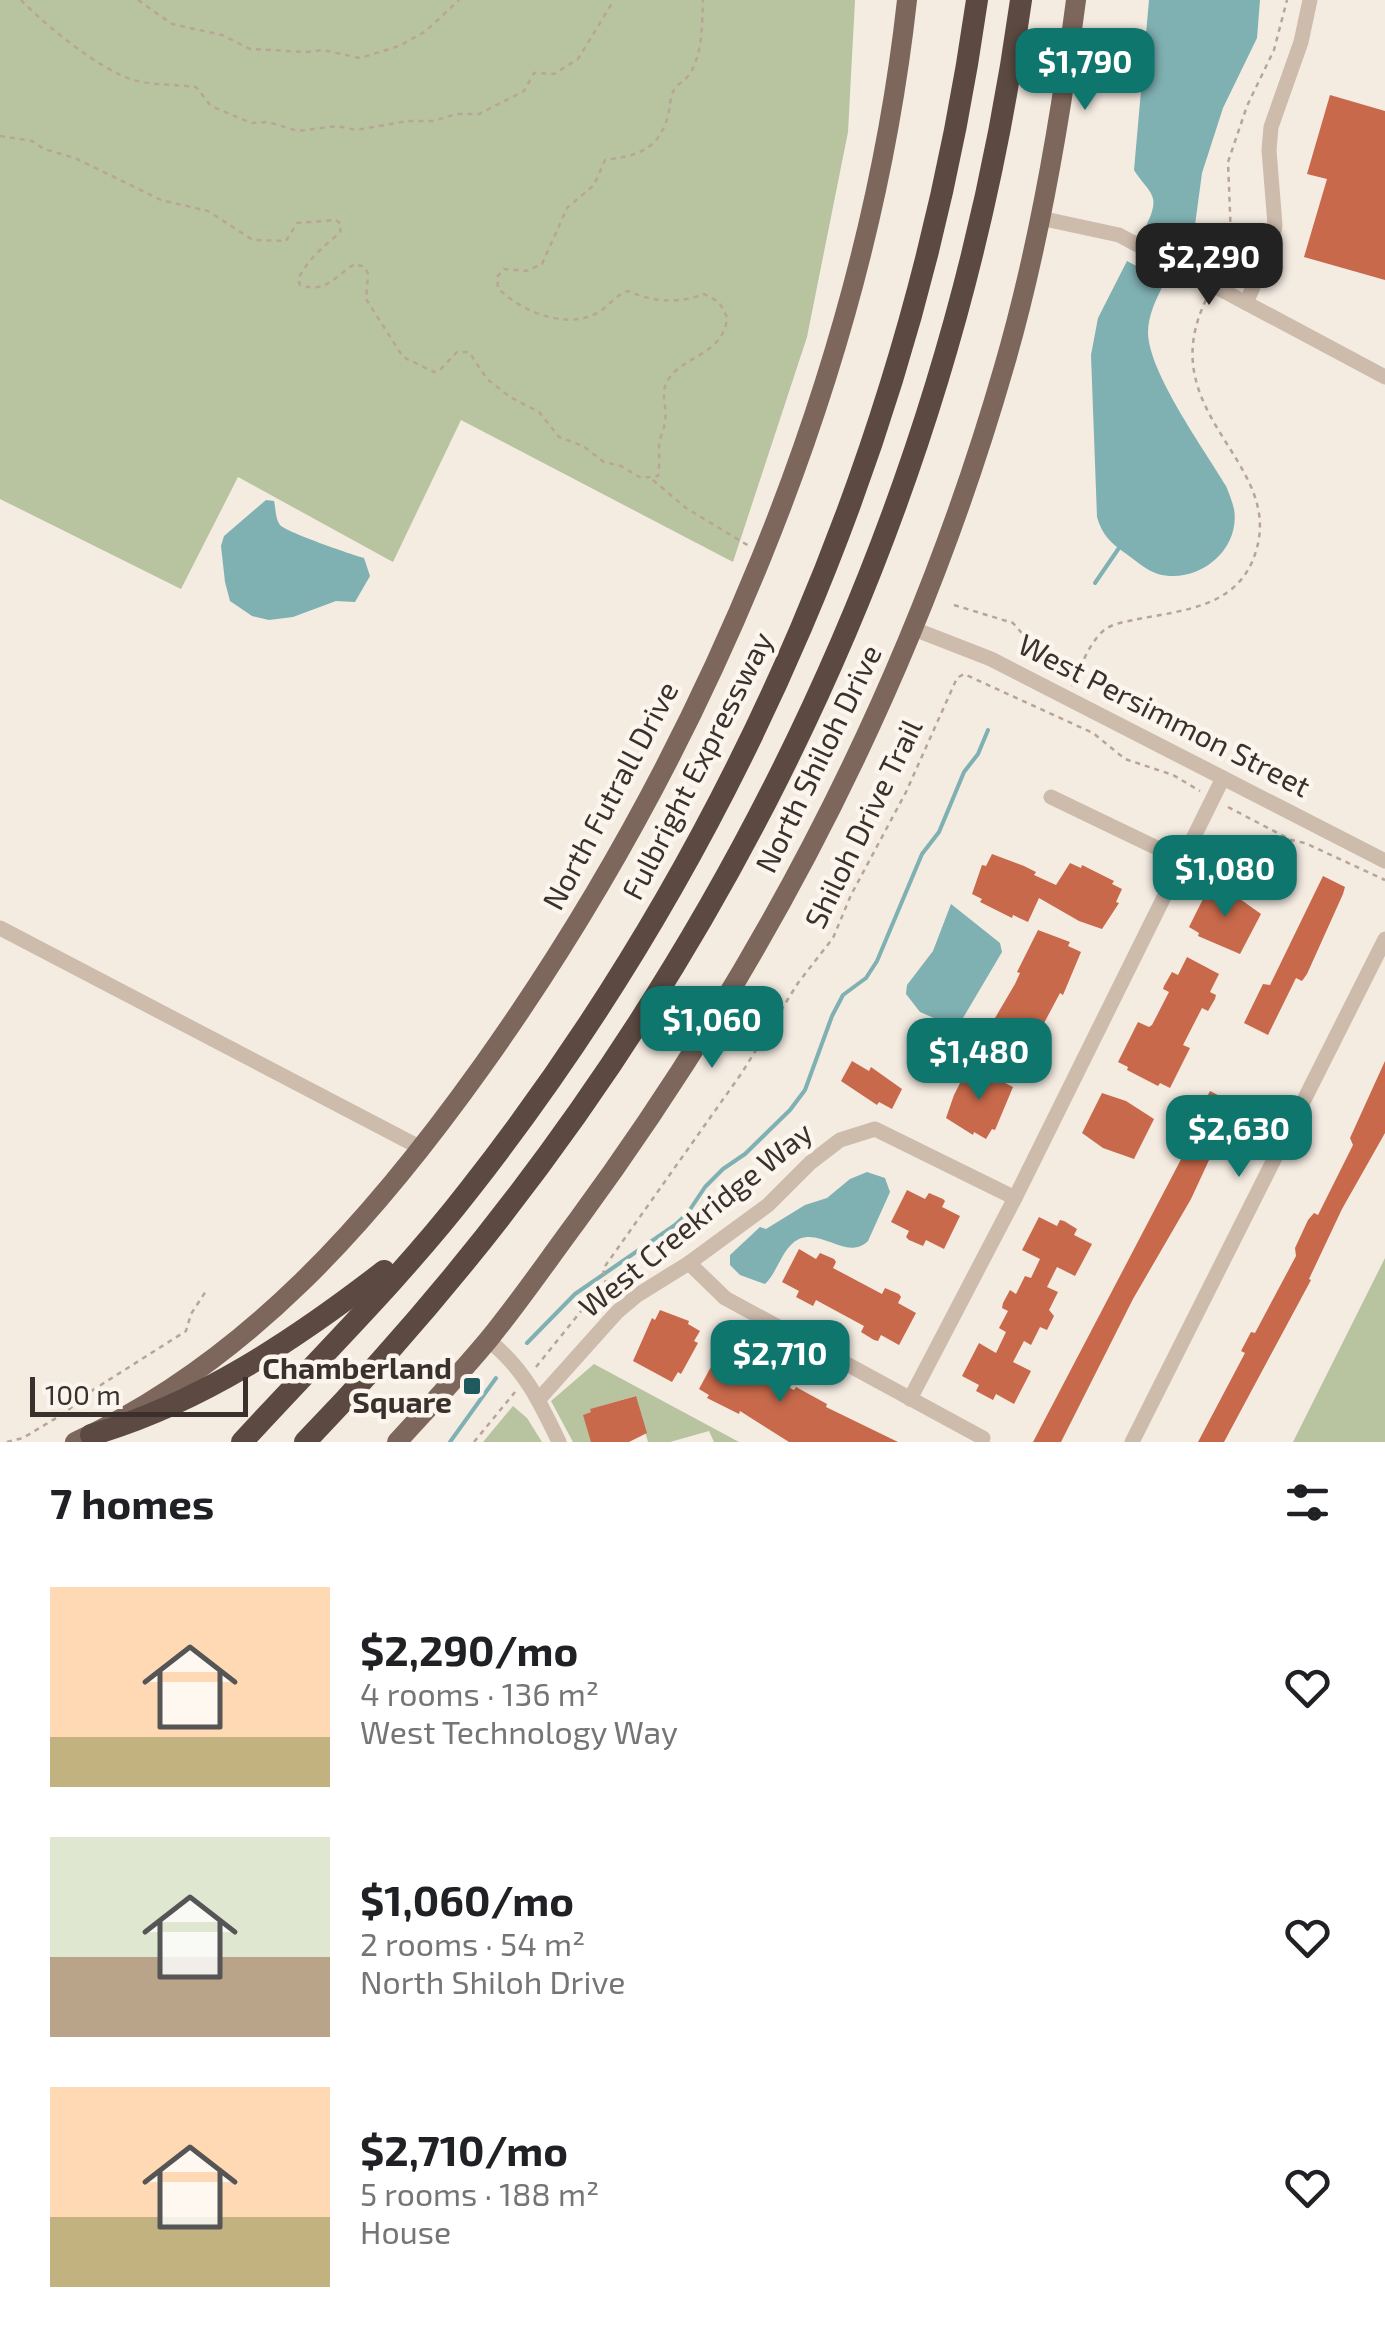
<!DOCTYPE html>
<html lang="en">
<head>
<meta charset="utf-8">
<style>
	:root { --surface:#fff; --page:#f6f6f6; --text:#202124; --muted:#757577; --accent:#0f766e }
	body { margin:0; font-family:"Exo 2",sans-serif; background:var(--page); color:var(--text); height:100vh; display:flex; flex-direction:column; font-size:38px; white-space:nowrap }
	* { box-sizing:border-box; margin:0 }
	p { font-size:32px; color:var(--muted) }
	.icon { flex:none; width:55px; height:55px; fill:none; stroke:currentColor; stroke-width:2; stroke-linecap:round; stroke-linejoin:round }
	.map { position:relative; height:1442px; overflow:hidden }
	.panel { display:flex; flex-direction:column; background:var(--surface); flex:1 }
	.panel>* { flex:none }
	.scale { position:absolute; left:30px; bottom:25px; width:218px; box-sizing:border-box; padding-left:10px; border:5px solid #3b302b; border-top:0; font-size:28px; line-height:35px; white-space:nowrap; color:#3b302b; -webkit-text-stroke:8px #fbf5ee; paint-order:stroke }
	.price { position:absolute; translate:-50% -85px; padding:0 22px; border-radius:20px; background:var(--accent); color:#fff; font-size:32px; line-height:65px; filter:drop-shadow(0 2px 5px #0008) }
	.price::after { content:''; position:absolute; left:50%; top:60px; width:30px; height:22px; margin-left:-15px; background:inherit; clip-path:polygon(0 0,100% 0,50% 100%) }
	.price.selected { background:#222; color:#fff }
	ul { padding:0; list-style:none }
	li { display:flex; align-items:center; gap:30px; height:250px; padding:0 50px }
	li span { display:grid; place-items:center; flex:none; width:280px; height:200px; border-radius:0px; color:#555 }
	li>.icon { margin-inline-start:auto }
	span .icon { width:120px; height:120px; fill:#fffc; stroke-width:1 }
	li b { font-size:42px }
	h2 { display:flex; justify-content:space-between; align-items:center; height:120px; padding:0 50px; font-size:42px }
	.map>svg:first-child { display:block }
</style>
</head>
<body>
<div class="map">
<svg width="1385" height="1442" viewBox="0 0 1385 1442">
	<rect width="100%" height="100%" fill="#f4ebe1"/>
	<!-- green -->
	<g fill="#b8c4a0">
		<polygon points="0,0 855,0 848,132 807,337 733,562 461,420 393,562 238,477 181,589 0,499"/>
		<polygon points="1385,1258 1385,1442 1293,1442"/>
		<polygon points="594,1364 739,1442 714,1442 709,1431 670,1442 648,1442 635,1396 591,1409 591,1412 584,1415 592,1442 573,1442 551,1401"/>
		<polygon points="513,1406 527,1418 542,1442 483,1442"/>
	</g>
	<!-- water -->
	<g fill="#7fb0b2">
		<path d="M1149,0H1260L1257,38L1223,108L1202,173L1195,225L1184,246L1146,226C1162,194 1150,195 1134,170Z"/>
		<path d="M1127,261L1165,281C1157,298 1148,314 1148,333C1149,373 1204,449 1226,486C1229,493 1232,501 1234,509C1241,551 1197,585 1158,574C1146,570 1136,561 1125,553C1111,543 1102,535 1097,517L1091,355L1098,318Z"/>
		<path d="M266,500L274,501C276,509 275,518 280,525C286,532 350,554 364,558L370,576L355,602L336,601L293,617L269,620L252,616L230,601L225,582L221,546L224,536Z"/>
		<polygon points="951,904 1000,943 1002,952 963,1018 952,1026 920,1012 906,994 907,985 933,951"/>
		<path d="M867,1172L885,1178L890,1192L868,1241C847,1261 823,1229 799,1239C782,1247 778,1272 765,1284L740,1275L730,1265V1255L760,1227L766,1229L805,1205L827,1198L850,1179Z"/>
	</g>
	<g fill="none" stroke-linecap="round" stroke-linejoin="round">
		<!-- stream -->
		<g stroke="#7fb0b2" stroke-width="4">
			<polyline points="1095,583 1121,545"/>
			<polyline points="527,1343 575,1294 675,1225 687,1214 705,1187 723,1169 745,1154 790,1110 805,1090 832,1016 843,995 866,978 877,961 922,854 939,832 964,772 978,754 988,730"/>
			<polyline points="450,1442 496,1378"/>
		</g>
	</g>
	<!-- building -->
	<g fill="#c8694b">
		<polygon points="1330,95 1385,111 1385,280 1304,257 1327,179 1307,174"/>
		<polygon points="992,854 1024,866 1036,872 1034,875 1056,885 1070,863 1081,868 1082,865 1114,881 1112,884 1122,889 1116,902 1119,903 1102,929 1079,921 1039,898 1028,922 1013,915 1012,918 980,902 982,899 972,894 982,865 986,866"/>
		<polygon points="1323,876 1345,887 1343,894 1307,974 1302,981 1296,978 1268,1035 1244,1023 1263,984 1270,985"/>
		<polygon points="1209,887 1240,899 1261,914 1240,954 1198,936 1199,933 1189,927"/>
		<polygon points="1038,930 1070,942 1068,946 1081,952 1063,995 1060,993 1043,1025 1047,1027 1041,1039 1022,1068 982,1047 988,1037 985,1035 1015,984 1020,973 1017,972"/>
		<polygon points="1187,957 1219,974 1210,992 1216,995 1215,999 1208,1011 1202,1008 1183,1045 1190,1048 1170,1088 1160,1083 1158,1086 1127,1070 1128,1067 1118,1062 1138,1022 1149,1027 1152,1025 1169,992 1163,989 1164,986 1172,972 1178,975"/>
		<polygon points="852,1061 869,1071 871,1067 902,1089 892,1109 879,1102 877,1105 841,1081"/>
		<polygon points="1385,1061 1385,1133 1342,1209 1309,1279 1311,1280 1224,1442 1198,1442 1245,1353 1241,1351 1251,1332 1255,1333 1296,1256 1295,1248 1308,1220 1314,1213 1318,1215 1353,1145 1350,1138"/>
		<polygon points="973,1067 1013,1087 995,1130 992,1129 986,1139 974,1132 973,1135 946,1118 954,1095 964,1075 968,1077"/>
		<polygon points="1210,1091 1235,1104 1191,1199 1133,1299 1061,1442 1033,1442 1177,1167 1194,1134 1189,1131"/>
		<polygon points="1102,1093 1126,1101 1154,1119 1134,1159 1103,1148 1082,1133"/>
		<polygon points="907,1190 925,1199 929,1193 943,1199 945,1201 942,1207 960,1216 944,1249 926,1240 923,1246 909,1240 906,1237 909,1231 891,1222"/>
		<polygon points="1039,1217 1057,1226 1060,1220 1064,1221 1077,1229 1074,1235 1092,1244 1075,1276 1057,1267 1047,1287 1058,1292 1049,1310 1054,1316 1047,1330 1040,1327 1031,1345 1024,1341 1013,1362 1031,1371 1014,1404 996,1394 993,1400 976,1391 979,1385 962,1376 979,1343 996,1353 1006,1332 999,1328 1008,1311 1002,1308 1003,1303 1010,1290 1016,1294 1025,1276 1031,1278 1040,1259 1022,1250"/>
		<polygon points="799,1249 816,1259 820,1253 834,1259 836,1262 833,1268 882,1294 885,1288 899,1294 901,1297 898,1303 916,1313 899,1345 881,1335 878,1341 874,1340 861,1332 864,1326 816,1300 813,1306 796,1297 799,1291 782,1282"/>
		<polygon points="660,1310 689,1321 688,1324 700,1331 694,1341 698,1343 681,1374 678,1372 672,1382 633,1361 652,1318 655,1320"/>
		<polygon points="720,1350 730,1355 731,1352 763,1369 761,1372 784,1385 794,1390 796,1387 827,1404 826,1407 898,1442 789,1442 740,1411 739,1414 707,1398 709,1395 699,1389"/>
		<polygon points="636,1396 647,1433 629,1442 591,1442 583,1415 591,1412 590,1409"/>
	</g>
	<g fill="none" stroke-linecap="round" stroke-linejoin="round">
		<!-- path -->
		<g stroke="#b9a596" stroke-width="2.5" stroke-dasharray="5 5" stroke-linecap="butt">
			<path d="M21,0C45,25 101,71 134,80C155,86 176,84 196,87L211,106L251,123L268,122L298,131L337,126L356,130L408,121H434L456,114H479L524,91L534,73L554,74L578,59L614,0"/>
			<polyline points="138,0 172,24 222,35 250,49 307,52 323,50 360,58 399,46 426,31 459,0"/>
			<path d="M0,136L32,141L44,149L75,158L161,200L208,211L253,240L286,241L297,223L336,220L341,224L340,233C323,246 308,260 298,279L300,285C327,294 334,276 355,264L365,267L368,274L366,299L403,357L434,372L439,371L457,352H469L487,379L510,397L539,412L559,437L583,446L604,462L621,466L641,478L658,476C660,465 659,455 659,445C660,436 664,430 665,422C668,406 658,392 670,377C685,356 725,353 727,317L719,302L704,294C678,304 653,302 628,291C615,295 608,308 595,314C564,329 520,311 498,288L497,277L504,269L526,271L542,264L567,208L594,185L605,160C632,156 655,153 666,122C670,113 669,101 673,92C676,84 684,82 689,75C703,54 702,24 703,0"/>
			<polyline points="1220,270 1231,237 1228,162 1247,106 1274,50 1287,0"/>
			<polyline points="653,480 686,508 749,546"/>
			<polyline points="954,605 1013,623 1046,661 1075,676"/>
			<path d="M1072,686C1080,669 1088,645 1102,632C1111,623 1126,622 1138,619C1186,610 1240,606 1256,551C1284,461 1151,413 1206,300"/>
			<polyline points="1228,807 1291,840 1305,843 1385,880"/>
			<polyline points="536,1367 586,1305 607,1289 603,1269 741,1074 798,983 833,938 851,895 906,792 957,678 964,674 1093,733 1125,759 1173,775 1200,791"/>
			<polyline points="7,1442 23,1438 66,1412 85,1395 186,1331 191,1314 206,1291"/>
			<polyline points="474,1442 515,1392"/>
		</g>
		<!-- minor -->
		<g stroke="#cdbbac" stroke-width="15">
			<polyline points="1040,218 1119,235 1385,377"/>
			<polyline points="1246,303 1272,244 1275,225 1269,150 1271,127 1301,42 1310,0"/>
			<polyline points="914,629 991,659 1385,861"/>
			<polyline points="1051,797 1182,860"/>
			<polyline points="0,928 421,1148"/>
			<polyline points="689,1263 725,1298 983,1438"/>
			<path d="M488,1340C524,1368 540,1402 559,1442"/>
			<polyline points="540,1398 617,1312 636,1296 689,1263 768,1205 810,1163 840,1140 875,1129 1015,1198"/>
			<polyline points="910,1399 1015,1198 1223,778"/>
			<polyline points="1132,1442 1385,939"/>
		</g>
		<!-- major -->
		<g stroke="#7d675c" stroke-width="20">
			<path d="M75,1442C248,1362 374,1218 483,1065C700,760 866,374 907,0"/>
			<path d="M397,1442C428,1408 460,1374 489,1339C520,1301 548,1260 577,1221C767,962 915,676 1004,367C1039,247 1060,123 1076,0"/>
		</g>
		<!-- highway -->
		<g stroke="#5c4a42" stroke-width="22">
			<path d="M91,1435C199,1404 296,1339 384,1271"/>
			<path d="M242,1442C318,1359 400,1279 469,1190C738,847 916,431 977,0"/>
			<path d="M305,1442C688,1046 945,548 1021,0"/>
		</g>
	</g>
	<!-- markers -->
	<rect fill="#1f5a5e" stroke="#fbf5ee" stroke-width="4" x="462" y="1376" width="20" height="20" rx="5"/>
	<g text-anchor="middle" stroke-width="9" stroke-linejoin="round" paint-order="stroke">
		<!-- street labels -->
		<g font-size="30" fill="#3b302b" stroke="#fbf5ee">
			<text transform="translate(1164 716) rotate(27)" y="10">West Persimmon Street</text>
			<text transform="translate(819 759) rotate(-64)" y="10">North Shiloh Drive</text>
			<text transform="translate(698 766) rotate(-63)" y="10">Fulbright Expressway</text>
			<text transform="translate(611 796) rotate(-62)" y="10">North Futrall Drive</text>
			<text transform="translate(864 824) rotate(-64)" y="10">Shiloh Drive Trail</text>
			<text transform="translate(696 1220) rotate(-39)" y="10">West Creekridge Way</text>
		</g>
		<!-- poi labels -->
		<g font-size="30" font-weight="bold" fill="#3b302b" stroke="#fbf5ee" text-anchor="end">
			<text x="452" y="1379">Chamberland<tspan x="452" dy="34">Square</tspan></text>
		</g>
	</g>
</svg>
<div class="scale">100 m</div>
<b class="price" style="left:1085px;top:113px">$1,790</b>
<b class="price selected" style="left:1209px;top:308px">$2,290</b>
<b class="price" style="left:1225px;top:920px">$1,080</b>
<b class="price" style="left:712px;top:1071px">$1,060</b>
<b class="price" style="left:979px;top:1103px">$1,480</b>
<b class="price" style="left:1239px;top:1180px">$2,630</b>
<b class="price" style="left:780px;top:1405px">$2,710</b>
</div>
<section class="panel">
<h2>7 homes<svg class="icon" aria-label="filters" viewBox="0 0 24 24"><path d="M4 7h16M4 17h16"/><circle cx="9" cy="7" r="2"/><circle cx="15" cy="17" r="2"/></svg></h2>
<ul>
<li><span style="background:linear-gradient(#ffd9b3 75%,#c2b280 0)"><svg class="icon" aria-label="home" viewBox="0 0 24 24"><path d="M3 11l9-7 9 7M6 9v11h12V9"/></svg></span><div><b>$2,290/mo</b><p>4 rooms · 136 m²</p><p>West Technology Way</p></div><svg class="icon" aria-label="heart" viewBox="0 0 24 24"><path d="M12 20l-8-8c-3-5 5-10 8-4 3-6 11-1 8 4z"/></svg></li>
<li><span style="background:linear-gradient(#dfe7d0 60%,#b9a48a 0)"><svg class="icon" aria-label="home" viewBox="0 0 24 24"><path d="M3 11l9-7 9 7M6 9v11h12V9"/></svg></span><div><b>$1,060/mo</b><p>2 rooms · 54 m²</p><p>North Shiloh Drive</p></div><svg class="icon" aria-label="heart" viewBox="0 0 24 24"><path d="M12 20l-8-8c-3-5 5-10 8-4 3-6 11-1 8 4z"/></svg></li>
<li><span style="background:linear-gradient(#ffd9b3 65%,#c2b280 0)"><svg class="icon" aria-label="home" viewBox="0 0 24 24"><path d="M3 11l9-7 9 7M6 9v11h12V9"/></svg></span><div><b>$2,710/mo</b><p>5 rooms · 188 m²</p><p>House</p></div><svg class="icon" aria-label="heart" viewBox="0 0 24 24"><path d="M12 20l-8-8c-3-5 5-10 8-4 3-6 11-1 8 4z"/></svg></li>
</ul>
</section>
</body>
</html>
